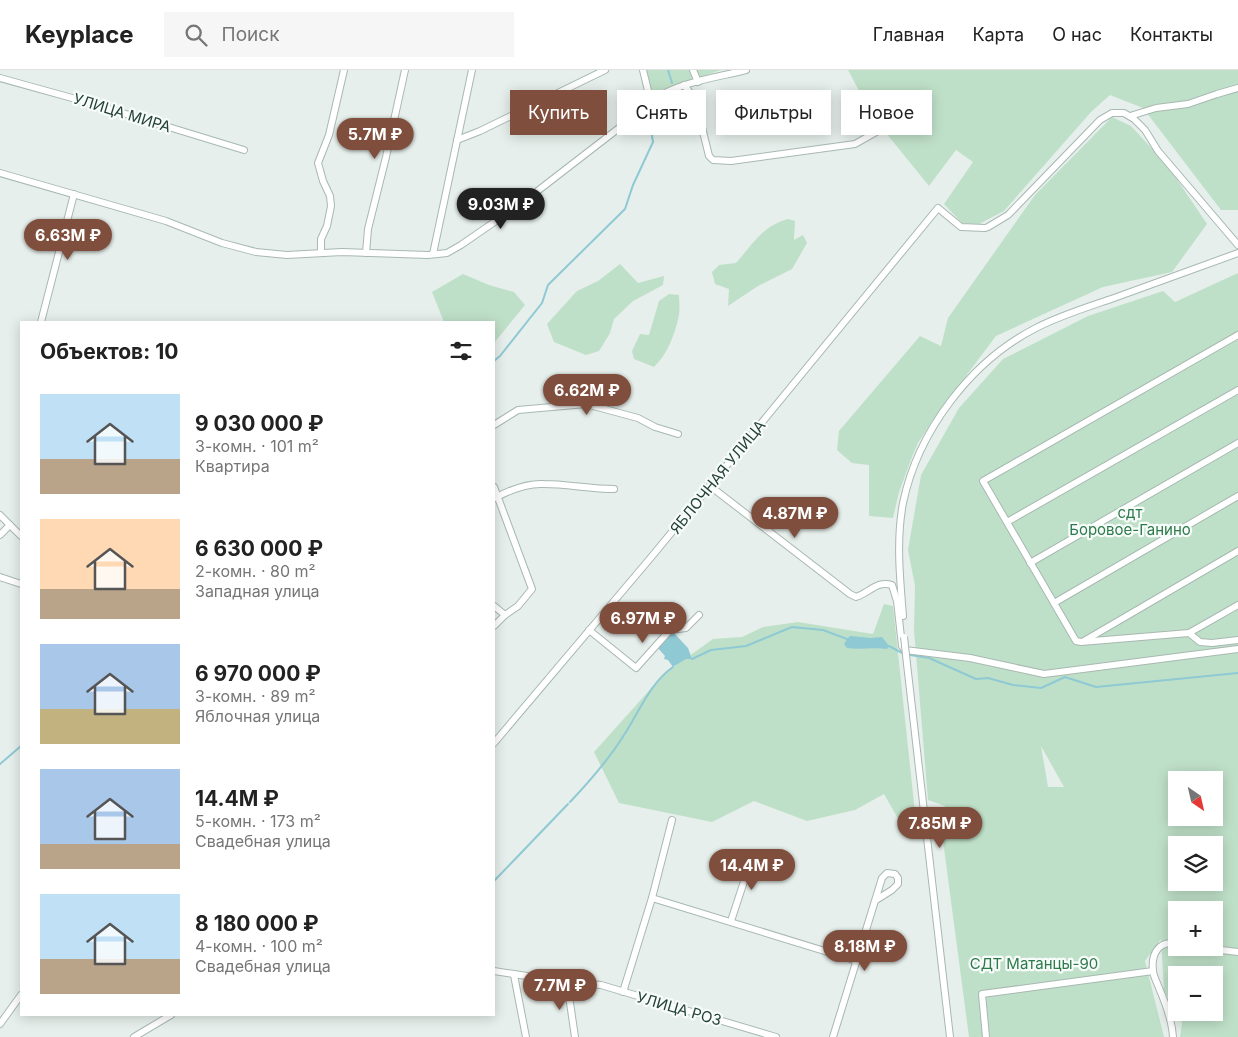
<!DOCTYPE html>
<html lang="ru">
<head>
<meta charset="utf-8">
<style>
	:root { --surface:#fff; --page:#f6f6f6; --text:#222; --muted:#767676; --line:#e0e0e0; --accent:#804e3d }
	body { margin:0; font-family:Inter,sans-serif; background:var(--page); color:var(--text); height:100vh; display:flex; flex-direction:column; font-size:19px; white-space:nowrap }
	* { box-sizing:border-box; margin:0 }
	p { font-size:16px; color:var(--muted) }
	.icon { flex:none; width:28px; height:28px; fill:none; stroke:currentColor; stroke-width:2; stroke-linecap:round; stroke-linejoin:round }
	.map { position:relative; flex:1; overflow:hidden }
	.sheet { position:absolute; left:20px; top:251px; width:475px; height:695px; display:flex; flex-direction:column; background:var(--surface); border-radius:0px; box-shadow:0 2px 12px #0003 }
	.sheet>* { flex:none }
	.top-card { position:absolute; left:510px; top:20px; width:475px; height:45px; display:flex; gap:10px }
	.needle { width:32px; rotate:146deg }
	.fabs { position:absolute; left:1168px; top:701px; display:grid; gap:10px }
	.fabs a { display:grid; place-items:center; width:55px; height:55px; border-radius:0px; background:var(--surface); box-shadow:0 2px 12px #0003; font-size:25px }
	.price { position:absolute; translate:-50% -42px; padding:0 11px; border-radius:18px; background:var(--accent); color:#fff; font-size:16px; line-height:32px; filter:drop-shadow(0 1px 2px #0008) }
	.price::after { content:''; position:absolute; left:50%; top:30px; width:15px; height:11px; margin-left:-8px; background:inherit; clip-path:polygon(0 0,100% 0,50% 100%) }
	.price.current { background:#222; color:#fff }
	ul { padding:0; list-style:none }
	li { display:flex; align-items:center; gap:15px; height:125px; padding:0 20px }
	li span { display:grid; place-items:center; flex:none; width:140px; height:100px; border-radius:0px; color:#555 }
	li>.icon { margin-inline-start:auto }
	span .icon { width:60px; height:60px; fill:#fffc; stroke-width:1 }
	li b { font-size:21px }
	h2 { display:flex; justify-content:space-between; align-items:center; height:60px; padding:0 20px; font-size:21px }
	.chip { padding:0 18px; border-radius:0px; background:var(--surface); box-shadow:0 2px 12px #0003; font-size:18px; line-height:45px }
	.chip.current { background:var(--accent); color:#fff }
	header { display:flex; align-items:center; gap:30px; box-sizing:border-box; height:70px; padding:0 25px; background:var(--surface); border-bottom:1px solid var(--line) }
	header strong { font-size:24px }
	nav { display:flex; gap:28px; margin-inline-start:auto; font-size:18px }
	.search { width:350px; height:45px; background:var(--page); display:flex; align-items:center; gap:12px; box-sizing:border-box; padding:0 18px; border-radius:0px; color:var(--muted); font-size:19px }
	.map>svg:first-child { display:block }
</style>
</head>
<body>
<header>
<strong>Keyplace</strong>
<div class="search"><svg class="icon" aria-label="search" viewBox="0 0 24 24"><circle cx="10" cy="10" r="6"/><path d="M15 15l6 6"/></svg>Поиск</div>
<nav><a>Главная</a><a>Карта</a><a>О нас</a><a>Контакты</a></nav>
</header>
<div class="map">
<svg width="1238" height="967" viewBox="0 0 1238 967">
	<rect width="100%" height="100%" fill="#e6efeb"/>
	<!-- green -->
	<g fill="#bfe0c8" fill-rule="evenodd">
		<polygon points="646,0 721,0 652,23"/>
		<polygon points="848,0 1238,0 1238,140 1221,140 1143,38 1110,25 1091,42 1004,141 979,154 962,153 944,134 973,92 956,80 929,116 873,47"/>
		<polygon points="1112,47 1131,56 1168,96 1207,154 1172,202 1103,217 996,266 935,347 918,373 912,387 899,422 893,448 869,446 869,395 852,393 837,380 839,361 920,266 941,276 948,248 1035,125"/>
		<path d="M788,149L795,151L794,170L803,165L807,173L792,199L758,216L728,236L729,219L715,214L712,202L719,195L736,193C753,174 762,156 788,149Z"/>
		<polygon points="620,194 638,213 664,206 663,215 633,231 614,249 610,263 599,281 586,285 554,272 547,254 577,221 598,211"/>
		<path d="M1238,203V967H1180L1182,953L1177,943L1214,942V905H1176V942L1164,920L1161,869L1145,891L1164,967H969L940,748L945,736L928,730L914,560L915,516L908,480L921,405L959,338L1003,289L1088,246L1163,221L1175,232ZM1041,676L1064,717H1048ZM1176,710H1214V748H1176ZM1176,775H1214V812H1176ZM1176,840H1214V878H1176Z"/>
		<polygon points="463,204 489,215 514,222 525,235 494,273 494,252 444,252 432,222"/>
		<path d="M669,224L679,225C679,231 680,238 679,245C675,264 668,283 654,297L634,289L632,281L640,264L649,265L659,231Z"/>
		<polygon points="884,534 893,536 916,752 900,752 884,724 855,740 807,751 754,731 712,752 619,733 594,682 664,604 713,569 742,567 763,557 798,552 873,564"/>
	</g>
	<!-- water -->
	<g fill="#8ec9d4">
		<polygon points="673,562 688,578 692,589 686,589 673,597 668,590 664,589 665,586 657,577"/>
		<path d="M850,566L871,568L882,567L889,576L887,579C874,577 861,580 847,578L844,574L847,569Z"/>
	</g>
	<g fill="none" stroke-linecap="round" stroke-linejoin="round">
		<!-- stream -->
		<g stroke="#8ec9d4" stroke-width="2">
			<polyline points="668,0 672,13"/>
			<polyline points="494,291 500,286 542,233 548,215 625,139 633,115 653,72 650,55 682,45 683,42 675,23"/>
			<polyline points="889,576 904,584 929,588 976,609 988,608 1013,615 1041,618 1065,607 1096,617 1238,603"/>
			<polyline points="692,589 711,580 746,576 792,557 823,560 847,569"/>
			<polyline points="0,694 21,676"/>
			<path d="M570,732C590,711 609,689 624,665C639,642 650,613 673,597"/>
			<polyline points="494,811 568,734"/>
		</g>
		<defs>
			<g id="street">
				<polyline points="643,0 651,33"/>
				<polyline points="693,0 698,12"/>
				<polyline points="0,8 90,33 244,80"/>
				<polyline points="684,15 695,29 709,86 713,90 731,91 855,74 878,61"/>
				<polyline points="1130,46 1156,38 1188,34 1217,24 1238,18"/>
				<polyline points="457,70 480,61 605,0"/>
				<path d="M0,103L166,151L222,173L256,182L287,185L342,182L428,185L447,183L461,175L522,133L663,24C688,11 718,7 746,0"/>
				<polyline points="321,183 321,169 327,156 331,136 330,126 323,111 318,93 329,65 344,0"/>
				<polyline points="366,183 368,159 386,87 405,0"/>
				<polyline points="433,184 472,0"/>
				<polyline points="41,252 74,124"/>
				<polyline points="1238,265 983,411 1076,571 1081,572 1189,563 1238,535"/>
				<polyline points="494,355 518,340 586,334 638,348 655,357 678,364"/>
				<path d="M710,416L850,524L856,527C869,523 877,510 892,515L897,531L902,576L905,580L970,588L1044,604L1238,579"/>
				<polyline points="494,417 532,519 518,536 505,545 494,556"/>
				<path d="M495,428C508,421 528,413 544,414C567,414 590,419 614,419"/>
				<polyline points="0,445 21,466"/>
				<polyline points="1007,452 1238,320"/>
				<polyline points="0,465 10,455"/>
				<polyline points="1030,493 1238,373"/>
				<polyline points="0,507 21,514"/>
				<polyline points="1054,533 1238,426"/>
				<polyline points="494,536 505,545"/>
				<path d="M903,546C900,509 896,470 903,433C918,361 971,291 1036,258C1061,245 1088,237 1114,228C1155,213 1197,198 1238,183"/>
				<polyline points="589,560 636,598 670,560 686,558 699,545"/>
				<polyline points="1189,563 1200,572 1212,573 1238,570"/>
				<polyline points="1084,571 1238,481"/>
				<polyline points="907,594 950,967"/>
				<polyline points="494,673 653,485 938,138 961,157 985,158 988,157 1008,145 1100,50 1112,43 1124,43 1134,49 1145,60 1158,81 1238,175"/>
				<polyline points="652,828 857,891"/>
				<polyline points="731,851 753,784"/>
				<polyline points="1205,878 1238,882"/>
				<polyline points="494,901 560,911 601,915 776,967"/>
				<polyline points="514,905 526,967"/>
				<polyline points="567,912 575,967"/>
				<polyline points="623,922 652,828 672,750"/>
				<polyline points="0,954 21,925"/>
				<polyline points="134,967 171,945"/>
				<polyline points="833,967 882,808 887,803 895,804 898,808 898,814 892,820 876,830"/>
				<polyline points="986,967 982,924 1153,901"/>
				<path d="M1173,967C1172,950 1166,934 1159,918C1157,912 1153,906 1153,900C1151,884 1159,870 1176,874"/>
			</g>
		</defs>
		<!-- street casing -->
		<use href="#street" stroke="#a8b8b2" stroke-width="8"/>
		<!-- street -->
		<use href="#street" stroke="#fff" stroke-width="6"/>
		<defs>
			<polyline id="street-bridge" points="904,567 907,594"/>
		</defs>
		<!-- street-bridge casing -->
		<use href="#street-bridge" stroke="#a8b8b2" stroke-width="8" stroke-linecap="butt"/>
		<!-- street-bridge -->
		<use href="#street-bridge" stroke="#fff" stroke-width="6"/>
	</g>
	<g text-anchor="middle" stroke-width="4.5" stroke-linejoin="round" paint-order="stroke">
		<!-- street labels -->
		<g font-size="15" fill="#24423a" stroke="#f7fbf9">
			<text transform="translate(122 43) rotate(17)" y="5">УЛИЦА МИРА</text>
			<text transform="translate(718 407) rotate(-51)" y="5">ЯБЛОЧНАЯ УЛИЦА</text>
			<text transform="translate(679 939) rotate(16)" y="5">УЛИЦА РОЗ</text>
		</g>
		<!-- park labels -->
		<g font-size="15" fill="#2d7a4b" stroke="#f7fbf9">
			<text x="1130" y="448">сдт<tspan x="1130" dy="17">Боровое-Ганино</tspan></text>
			<text x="1034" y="899">СДТ Матанцы-90</text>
		</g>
	</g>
</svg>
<div class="fabs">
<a><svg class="needle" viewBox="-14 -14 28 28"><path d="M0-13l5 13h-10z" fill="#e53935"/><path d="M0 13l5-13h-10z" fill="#767676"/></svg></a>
<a><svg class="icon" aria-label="layers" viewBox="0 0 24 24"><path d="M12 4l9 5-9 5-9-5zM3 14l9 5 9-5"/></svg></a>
<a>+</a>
<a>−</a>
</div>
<b class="price" style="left:375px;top:90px">5.7M ₽</b>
<b class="price current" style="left:501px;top:160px">9.03M ₽</b>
<b class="price" style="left:68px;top:191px">6.63M ₽</b>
<b class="price" style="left:587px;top:346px">6.62M ₽</b>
<b class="price" style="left:795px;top:469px">4.87M ₽</b>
<b class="price" style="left:643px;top:574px">6.97M ₽</b>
<b class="price" style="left:940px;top:779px">7.85M ₽</b>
<b class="price" style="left:752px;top:821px">14.4M ₽</b>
<b class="price" style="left:865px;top:902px">8.18M ₽</b>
<b class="price" style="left:560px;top:941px">7.7M ₽</b>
<div class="top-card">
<a class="chip current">Купить</a>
<a class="chip">Снять</a>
<a class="chip">Фильтры</a>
<a class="chip">Новое</a>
</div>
<section class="sheet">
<h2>Объектов: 10<svg class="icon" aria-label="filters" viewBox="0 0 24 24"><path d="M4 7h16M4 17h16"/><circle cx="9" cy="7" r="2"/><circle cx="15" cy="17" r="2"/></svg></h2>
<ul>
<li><span style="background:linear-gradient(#bfe0f5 65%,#b9a48a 0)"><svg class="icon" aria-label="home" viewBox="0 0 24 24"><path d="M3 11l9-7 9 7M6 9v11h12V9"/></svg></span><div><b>9 030 000 ₽</b><p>3-комн. · 101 m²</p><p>Квартира</p></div></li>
<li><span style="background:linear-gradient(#ffd9b3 70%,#b9a48a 0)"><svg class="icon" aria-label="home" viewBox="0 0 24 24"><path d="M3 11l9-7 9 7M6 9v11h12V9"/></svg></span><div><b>6 630 000 ₽</b><p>2-комн. · 80 m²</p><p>Западная улица</p></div></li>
<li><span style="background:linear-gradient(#a9c7e8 65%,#c2b280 0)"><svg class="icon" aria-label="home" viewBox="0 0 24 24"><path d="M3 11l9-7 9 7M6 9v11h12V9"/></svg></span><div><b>6 970 000 ₽</b><p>3-комн. · 89 m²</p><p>Яблочная улица</p></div></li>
<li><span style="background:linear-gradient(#a9c7e8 75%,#b9a48a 0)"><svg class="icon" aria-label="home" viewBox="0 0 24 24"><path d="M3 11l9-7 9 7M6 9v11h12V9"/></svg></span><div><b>14.4M ₽</b><p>5-комн. · 173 m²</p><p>Свадебная улица</p></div></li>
<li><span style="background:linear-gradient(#bfe0f5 65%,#b9a48a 0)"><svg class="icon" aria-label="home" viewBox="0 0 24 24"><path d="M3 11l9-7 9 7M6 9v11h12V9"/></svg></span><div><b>8 180 000 ₽</b><p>4-комн. · 100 m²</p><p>Свадебная улица</p></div></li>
</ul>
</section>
</div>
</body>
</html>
